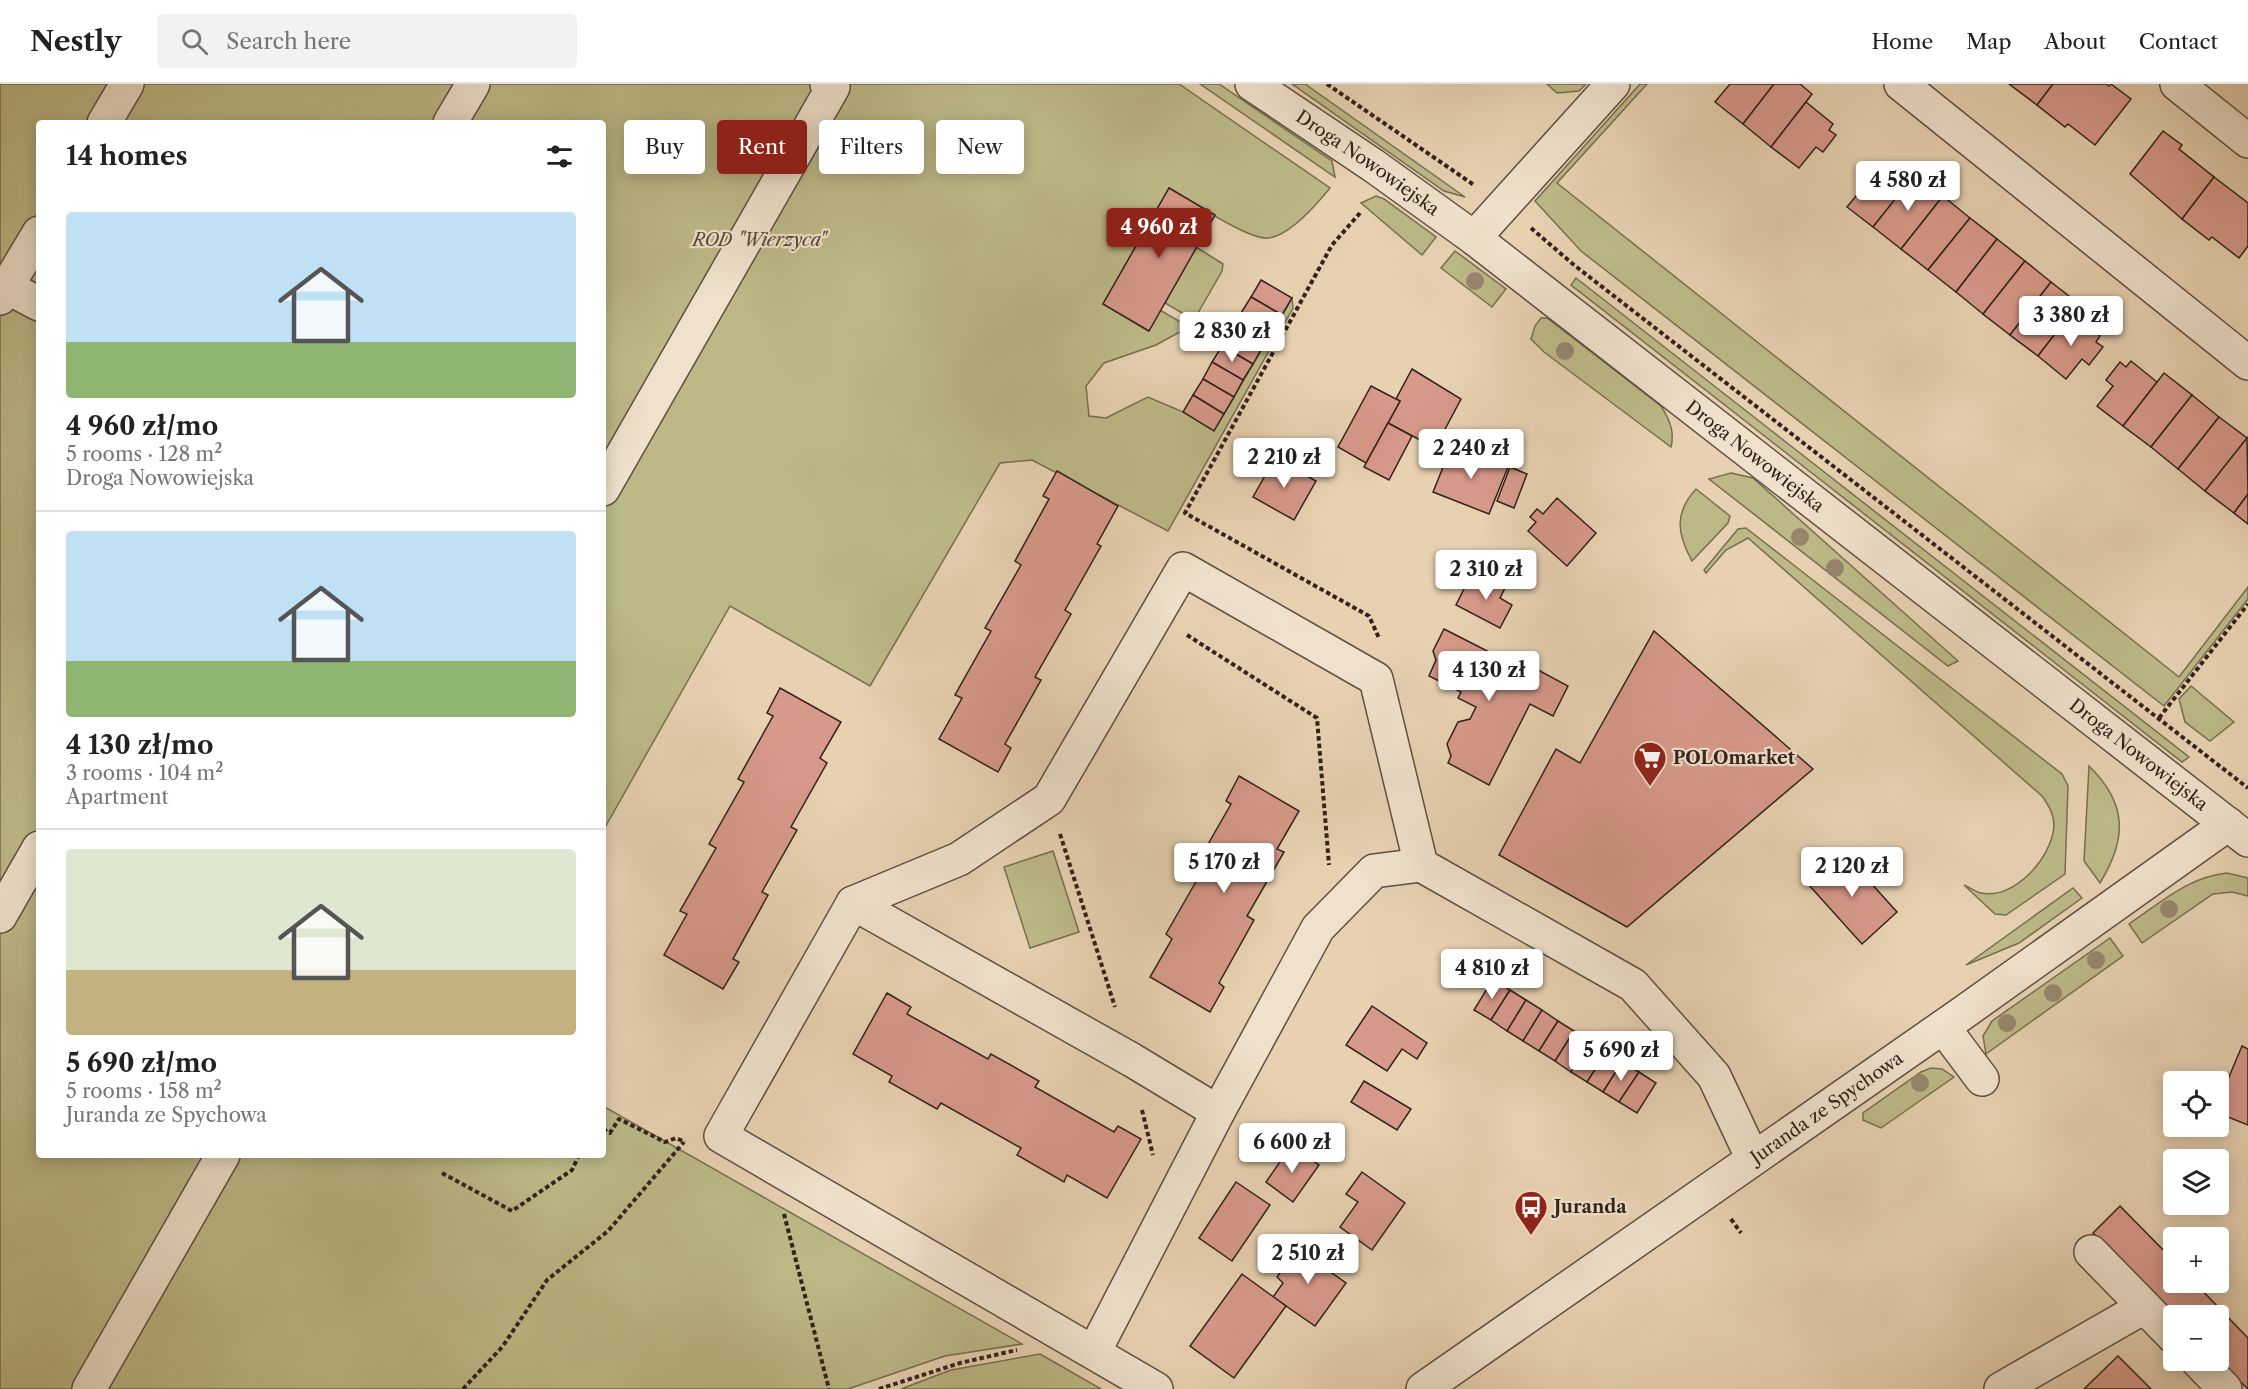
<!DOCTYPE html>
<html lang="en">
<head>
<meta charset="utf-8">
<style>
	:root { --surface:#fff; --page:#f2f2f2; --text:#222; --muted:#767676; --line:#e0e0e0; --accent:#8f2418 }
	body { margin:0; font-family:"Libre Caslon Text",serif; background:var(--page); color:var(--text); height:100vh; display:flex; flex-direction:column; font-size:22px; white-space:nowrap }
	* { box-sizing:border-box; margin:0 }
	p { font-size:20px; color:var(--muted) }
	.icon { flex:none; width:33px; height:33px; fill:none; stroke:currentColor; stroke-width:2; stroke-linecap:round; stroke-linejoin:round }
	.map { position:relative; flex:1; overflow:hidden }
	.side { position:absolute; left:36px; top:36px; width:570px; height:1038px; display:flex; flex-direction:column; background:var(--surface); border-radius:6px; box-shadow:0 3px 15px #0003 }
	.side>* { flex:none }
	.banner { position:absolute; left:624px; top:36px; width:570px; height:54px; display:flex; gap:12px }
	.tools { position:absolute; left:2163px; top:987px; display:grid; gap:12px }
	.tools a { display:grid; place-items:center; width:66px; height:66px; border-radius:6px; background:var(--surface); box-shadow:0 3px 15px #0003; font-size:30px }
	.price { position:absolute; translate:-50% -51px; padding:0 14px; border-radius:6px; background:#fff; color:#222; font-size:20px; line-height:39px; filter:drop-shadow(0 2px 3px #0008) }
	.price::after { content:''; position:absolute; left:50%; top:36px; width:18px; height:14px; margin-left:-9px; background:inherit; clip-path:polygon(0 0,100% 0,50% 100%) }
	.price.selected { background:var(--accent); color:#fff }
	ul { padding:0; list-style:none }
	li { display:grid; align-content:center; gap:12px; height:318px; padding:0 30px }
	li+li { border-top:2px solid var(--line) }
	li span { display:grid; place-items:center; height:186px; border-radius:6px; color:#555 }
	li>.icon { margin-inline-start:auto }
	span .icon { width:108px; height:108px; fill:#fffc; stroke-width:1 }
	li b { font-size:26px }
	h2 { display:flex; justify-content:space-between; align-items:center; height:72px; padding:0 30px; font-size:26px }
	.tag { padding:0 21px; border-radius:6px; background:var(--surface); box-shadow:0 3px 15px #0003; font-size:21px; line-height:54px }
	.tag.selected { background:var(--accent); color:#fff }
	header { display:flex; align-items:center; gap:36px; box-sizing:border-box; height:84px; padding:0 30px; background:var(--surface); border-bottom:2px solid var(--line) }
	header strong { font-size:28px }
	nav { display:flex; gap:33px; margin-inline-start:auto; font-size:21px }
	.search { width:420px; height:54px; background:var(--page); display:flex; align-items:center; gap:15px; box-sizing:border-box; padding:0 21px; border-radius:6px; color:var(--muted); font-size:22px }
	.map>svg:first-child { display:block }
</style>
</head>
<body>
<header>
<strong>Nestly</strong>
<div class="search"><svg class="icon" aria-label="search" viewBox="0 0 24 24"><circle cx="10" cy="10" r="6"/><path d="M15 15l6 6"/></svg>Search here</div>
<nav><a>Home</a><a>Map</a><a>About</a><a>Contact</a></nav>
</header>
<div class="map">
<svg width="2248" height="1305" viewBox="0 0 2248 1305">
	<rect width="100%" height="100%" fill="#e7d1b1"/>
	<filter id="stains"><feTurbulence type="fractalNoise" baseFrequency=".00333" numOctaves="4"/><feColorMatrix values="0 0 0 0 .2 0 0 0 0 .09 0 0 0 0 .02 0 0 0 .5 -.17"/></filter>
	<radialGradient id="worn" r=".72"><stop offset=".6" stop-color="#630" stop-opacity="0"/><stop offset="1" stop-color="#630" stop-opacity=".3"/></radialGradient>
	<!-- green -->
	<g fill="#bcb987" stroke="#776e52" stroke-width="1.5">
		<path d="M0,0H1179L1330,104C1317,120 1290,151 1269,154C1249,157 1190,116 1169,104L1103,220L1148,247L1160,226L1189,243L1156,261L1104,279L1086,302L1089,332L1106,334L1148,313L1183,328L1224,330L1292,214L1293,224L1168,447L1032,376L1000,379L870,602L730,522L603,747V39H39V1071H603V1022L1022,1260L945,1272L848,1305H0Z"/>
		<polygon points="1200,0 1219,0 1332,77 1335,93"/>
		<polygon points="1292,0 1305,0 1465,113 1444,107"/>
		<polygon points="1547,0 1586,0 1579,7 1557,9"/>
		<polygon points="1640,0 1647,0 1557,99 2179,593 2248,503 2248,515 2164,622 1581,167 1535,117"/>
		<polygon points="1376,112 1384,115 1436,153 1422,171 1361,119"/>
		<polygon points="1196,163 1223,180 1222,187 1194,236 1165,219"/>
		<polygon points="1455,167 1506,205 1492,223 1441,184"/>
		<polygon points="1576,194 2189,673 2182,678 1571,201"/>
		<path d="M1541,234H1547L1661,322C1669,335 1675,347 1671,363L1544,268L1531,255L1535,242Z"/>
		<polygon points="1731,389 1753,394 1958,577 1948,582 1709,395"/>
		<path d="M1696,405L1730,432L1728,439L1692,477C1677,450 1674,429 1696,405Z"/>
		<path d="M1746,444L2062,690L2068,702L2065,790L2006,831L1995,830L1964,801C1969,803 1976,808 1981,809C2015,816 2052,773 2054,742C2054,730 2049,722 2042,712L1748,454L1726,466L1706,489L1704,486L1738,445Z"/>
		<polygon points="2191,602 2234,638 2210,657 2185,638 2179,615"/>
		<path d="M2089,682C2128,720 2127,755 2100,799L2084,777Z"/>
		<polygon points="1053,767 1079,848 1030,864 1004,783"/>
		<path d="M2227,789L2248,794V812L2232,808L2213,810L2142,859L2129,840C2160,819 2188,793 2227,789Z"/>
		<polygon points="2073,804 2082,814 2019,859 1966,881"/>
		<polygon points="2110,854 2123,872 1986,970 1983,952 1992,937"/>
		<polygon points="1931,984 1942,985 1954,993 1881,1044 1863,1036 1863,1029 1921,988"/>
		<polygon points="1040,1270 1101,1305 901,1305 951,1286"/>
	</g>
	<!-- building -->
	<g fill="#d7998a" stroke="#32221c" stroke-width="1.5">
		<polygon points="1730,0 1774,0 1743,40 1715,18"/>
		<polygon points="1774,0 1800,0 1812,10 1771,63 1743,40"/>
		<polygon points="2009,0 2053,0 2037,21"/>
		<polygon points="2053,0 2106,0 2109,2 2111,0 2131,15 2095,61 2068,40 2065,43 2037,21"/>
		<polygon points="1806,18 1833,40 1829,46 1836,51 1823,68 1816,63 1799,84 1771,63"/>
		<polygon points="2163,47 2182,61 2179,65 2214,93 2182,135 2130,90"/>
		<polygon points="1872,78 1879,83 1883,78 1909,99 1873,143 1847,123 1866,100 1858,94"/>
		<polygon points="1915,90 1943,112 1901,165 1873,143"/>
		<polygon points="2214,93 2248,119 2248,162 2239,174 2212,153 2209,156 2182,135"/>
		<polygon points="1169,104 1215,131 1149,247 1103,220"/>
		<polygon points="1943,112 1970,134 1928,186 1901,165"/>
		<polygon points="1970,134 1997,155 1956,208 1928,186"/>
		<polygon points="1997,155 2025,177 1983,230 1956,208"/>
		<polygon points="2025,177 2051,198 2010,251 1983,230"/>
		<polygon points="1261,196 1292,214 1282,231 1251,213"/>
		<polygon points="2051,198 2079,220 2038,272 2010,251"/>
		<polygon points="1251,213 1282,231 1272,247 1241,229"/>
		<polygon points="1241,229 1272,247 1262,264 1231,246"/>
		<polygon points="2071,229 2100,252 2096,258 2103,263 2089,281 2082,275 2066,295 2038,272"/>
		<polygon points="1231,246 1262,264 1253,280 1222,262"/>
		<polygon points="1222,262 1253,280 1243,296 1212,278"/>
		<polygon points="2131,277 2157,298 2123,342 2097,322 2113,302 2106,296 2120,278 2126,283"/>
		<polygon points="1212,278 1243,296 1234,313 1203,295"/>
		<polygon points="1412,285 1461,315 1435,364 1388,339 1400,317 1396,315"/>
		<polygon points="2164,289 2192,311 2151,363 2123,342"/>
		<polygon points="1203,295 1234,313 1224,330 1193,311"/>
		<polygon points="1371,302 1400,317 1366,379 1338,363"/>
		<polygon points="1193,311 1224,330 1214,347 1183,328"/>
		<polygon points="2192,311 2219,333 2178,385 2151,363"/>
		<polygon points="2219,333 2247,354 2205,407 2178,385"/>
		<polygon points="1388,339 1412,352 1389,396 1364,383"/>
		<polygon points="2247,354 2248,410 2234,429 2205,407"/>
		<polygon points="1452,361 1508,383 1489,430 1433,408"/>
		<polygon points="1275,374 1316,397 1294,436 1253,413"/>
		<polygon points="1510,383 1527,390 1514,424 1497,417"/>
		<polygon points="1057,387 1118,422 1097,460 1101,462 1065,526 1071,530 1035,593 1041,596 1005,660 1011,664 998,688 939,655 962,614 955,611 991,547 985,544 1021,481 1015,477 1049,415 1043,412"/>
		<polygon points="2248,410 2248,440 2234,429"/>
		<polygon points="1557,414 1596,449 1567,482 1528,447 1536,438 1530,433 1537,425 1543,430"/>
		<polygon points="1487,492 1506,502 1500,514 1512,521 1500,544 1456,521 1468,497 1480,503"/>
		<polygon points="1444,545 1503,575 1501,578 1523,589 1527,580 1568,602 1553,632 1530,620 1489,701 1448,679 1451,672 1447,660 1458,638 1470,635 1476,623 1458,614 1461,608 1429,592 1436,576 1433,567"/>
		<polygon points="1654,547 1813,685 1627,843 1499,771 1556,665 1580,679"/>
		<polygon points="780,604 841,638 820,674 827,679 791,743 797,746 762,808 768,811 733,875 739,878 723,905 664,871 687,830 680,827 716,764 709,760 744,698 738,695 773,632 767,629"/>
		<polygon points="1239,692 1299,727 1277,765 1284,768 1247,832 1254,836 1219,899 1224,903 1210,928 1150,893 1172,855 1166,850 1202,787 1195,783 1231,720 1226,717"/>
		<polygon points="1843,768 1897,828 1862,860 1808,800"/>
		<polygon points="1493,895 1510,906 1491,936 1474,926"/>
		<polygon points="1510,906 1526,916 1507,947 1491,936"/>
		<polygon points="887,909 911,923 907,930 988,975 991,970 1039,997 1035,1003 1114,1048 1118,1042 1141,1055 1107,1114 1067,1091 1064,1098 1017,1071 1021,1064 941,1019 937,1025 889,998 892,992 853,970"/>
		<polygon points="1526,916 1542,926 1523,957 1507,947"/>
		<polygon points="1372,922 1427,959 1417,975 1402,965 1387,987 1346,961"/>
		<polygon points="1542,926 1558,937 1539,967 1523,957"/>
		<polygon points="1558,937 1574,947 1555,977 1539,967"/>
		<polygon points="1574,947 1591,957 1571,988 1555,977"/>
		<polygon points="1591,957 1607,967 1587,998 1571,988"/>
		<polygon points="2242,962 2248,965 2248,1041 2218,1029 2218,1019"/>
		<polygon points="1607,967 1622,978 1603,1008 1587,998"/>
		<polygon points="1622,978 1639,988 1619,1018 1603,1008"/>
		<polygon points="1639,988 1656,999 1637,1029 1619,1018"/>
		<polygon points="1364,997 1411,1025 1397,1046 1351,1018"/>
		<polygon points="1291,1062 1319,1081 1293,1118 1266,1098"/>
		<polygon points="1362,1088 1405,1119 1372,1166 1340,1143 1358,1118 1346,1110"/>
		<polygon points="1236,1098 1270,1121 1232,1177 1199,1154"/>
		<polygon points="2120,1122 2174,1177 2174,1198 2194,1198 2248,1254 2248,1305 2218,1276 2218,1232 2174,1232 2093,1149"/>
		<polygon points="1310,1162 1328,1175 1322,1182 1346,1199 1315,1242 1273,1213 1283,1199 1277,1193 1298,1164 1305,1169"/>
		<polygon points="1242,1190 1286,1222 1234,1294 1190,1262"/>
		<polygon points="2118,1272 2151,1305 2084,1305"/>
	</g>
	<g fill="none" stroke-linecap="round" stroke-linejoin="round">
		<defs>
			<g id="minor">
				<path id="s1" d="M1252,0L1374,82L1474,154L2248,756"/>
				<polyline points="1901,0 2248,279"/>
				<polyline points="2177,0 2248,57"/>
				<polyline points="104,39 127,0"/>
				<polyline points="450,39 473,0"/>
				<polyline points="1474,154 1613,0"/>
				<polyline points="7,203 39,220"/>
				<polyline points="0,214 39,149"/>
				<polyline points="603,405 833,3 827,0"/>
				<polyline points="853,819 1132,976 1218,1028"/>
				<polyline points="0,832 39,764"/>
				<polyline points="1943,943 1982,995"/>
				<polyline points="2091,1168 2174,1253"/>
				<polyline points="1094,1268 1218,1028 1318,844 1374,787 1421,781"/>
				<polyline points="2197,1276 2225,1305"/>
				<polyline points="89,1305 223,1071"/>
				<polyline points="1156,1305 721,1052 853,819 959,775 1049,715 1183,485 1376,595 1421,781 1633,901 1714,992 1753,1075"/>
				<path id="s2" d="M1423,1305L1960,931L2228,740"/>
				<polyline points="2001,1305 2144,1223"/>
			</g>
		</defs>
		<!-- minor casing -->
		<use href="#minor" stroke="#5f4e41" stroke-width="36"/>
		<!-- path -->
		<g stroke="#32221c" stroke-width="4" stroke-dasharray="4.5 3" stroke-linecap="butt">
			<polyline points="1327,0 1474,101"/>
			<polyline points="1360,129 1332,161 1185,429 1369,532 1379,554"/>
			<polyline points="1531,144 1574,181 2248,704"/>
			<polyline points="1187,551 1317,634 1329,781"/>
			<polyline points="2159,634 2248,520"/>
			<polyline points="1060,750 1115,923"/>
			<polyline points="1142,1026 1153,1071"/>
			<polyline points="603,1045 610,1049 619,1035 665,1058 676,1054 685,1058"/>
			<polyline points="442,1089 512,1127 572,1086 579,1071"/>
			<polyline points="784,1130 829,1305"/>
			<polyline points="1731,1135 1741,1149"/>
			<polyline points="463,1305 503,1262 547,1196 608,1147 684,1058"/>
			<polyline points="879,1305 960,1279 1017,1266"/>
		</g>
		<!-- minor -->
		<use href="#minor" stroke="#efe1cc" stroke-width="33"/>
	</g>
	<!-- trees -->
	<g fill="#96866e">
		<circle cx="1475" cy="197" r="9"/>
		<circle cx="1565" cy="267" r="9"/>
		<circle cx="1800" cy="453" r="9"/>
		<circle cx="1835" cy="484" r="9"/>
		<circle cx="2169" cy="825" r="9"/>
		<circle cx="2096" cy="876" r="9"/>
		<circle cx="2053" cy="909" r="9"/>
		<circle cx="2007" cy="939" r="9"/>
		<circle cx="1920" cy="999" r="9"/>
	</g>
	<!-- icons -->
	<defs>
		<symbol id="supermarket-pin" viewBox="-11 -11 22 30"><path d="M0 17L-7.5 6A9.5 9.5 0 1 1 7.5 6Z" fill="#8f2418" stroke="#efe1cc"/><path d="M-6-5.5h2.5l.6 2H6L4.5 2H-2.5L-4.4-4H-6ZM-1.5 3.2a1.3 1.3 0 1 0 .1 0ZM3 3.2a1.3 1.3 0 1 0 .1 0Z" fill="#fff"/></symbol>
		<symbol id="bus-pin" viewBox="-11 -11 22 30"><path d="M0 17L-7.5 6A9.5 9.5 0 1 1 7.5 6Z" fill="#8f2418" stroke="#efe1cc"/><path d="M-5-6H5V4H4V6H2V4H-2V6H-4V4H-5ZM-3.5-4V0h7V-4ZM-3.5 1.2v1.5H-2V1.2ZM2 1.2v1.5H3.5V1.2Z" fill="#fff"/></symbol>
	</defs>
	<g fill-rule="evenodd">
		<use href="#supermarket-pin" x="1631" y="655" width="38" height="52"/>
		<use href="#bus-pin" x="1512" y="1104" width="38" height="52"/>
	</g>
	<g text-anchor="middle" stroke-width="4.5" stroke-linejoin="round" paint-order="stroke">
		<!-- street labels -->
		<g font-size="18" fill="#32221c" stroke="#efe1cc">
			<text dy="6" stroke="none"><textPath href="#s1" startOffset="140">Droga Nowowiejska</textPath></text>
			<text dy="6" stroke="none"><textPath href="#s1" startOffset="626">Droga Nowowiejska</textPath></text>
			<text dy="6" stroke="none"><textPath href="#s1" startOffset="1112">Droga Nowowiejska</textPath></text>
			<text dy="6" stroke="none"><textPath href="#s2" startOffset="492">Juranda ze Spychowa</textPath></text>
		</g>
		<!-- park labels -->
		<g font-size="18" font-style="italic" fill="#544837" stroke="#efe1cc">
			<text x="759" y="162">ROD "Wierzyca"</text>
		</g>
		<!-- poi labels -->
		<g font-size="18" font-weight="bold" fill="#32221c" stroke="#efe1cc" text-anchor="start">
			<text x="1673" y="680">POLOmarket</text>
			<text x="1554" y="1129">Juranda</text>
		</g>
	</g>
	<rect width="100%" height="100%" filter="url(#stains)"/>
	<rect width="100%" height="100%" fill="url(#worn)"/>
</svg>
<div class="tools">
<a><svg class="icon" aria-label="locate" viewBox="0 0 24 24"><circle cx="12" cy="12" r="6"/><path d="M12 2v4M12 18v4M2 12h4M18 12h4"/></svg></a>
<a><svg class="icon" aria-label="layers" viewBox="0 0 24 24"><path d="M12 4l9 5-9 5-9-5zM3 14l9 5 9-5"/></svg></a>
<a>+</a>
<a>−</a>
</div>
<b class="price" style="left:1908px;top:128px">4 580 zł</b>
<b class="price selected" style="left:1159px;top:175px">4 960 zł</b>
<b class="price" style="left:2071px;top:263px">3 380 zł</b>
<b class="price" style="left:1232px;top:279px">2 830 zł</b>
<b class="price" style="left:1471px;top:396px">2 240 zł</b>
<b class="price" style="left:1284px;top:405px">2 210 zł</b>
<b class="price" style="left:1486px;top:517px">2 310 zł</b>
<b class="price" style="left:1489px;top:618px">4 130 zł</b>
<b class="price" style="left:1224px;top:810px">5 170 zł</b>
<b class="price" style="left:1852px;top:814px">2 120 zł</b>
<b class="price" style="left:1492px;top:916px">4 810 zł</b>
<b class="price" style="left:1621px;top:998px">5 690 zł</b>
<b class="price" style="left:1292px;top:1090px">6 600 zł</b>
<b class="price" style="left:1308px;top:1201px">2 510 zł</b>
<div class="banner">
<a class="tag">Buy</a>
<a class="tag selected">Rent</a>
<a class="tag">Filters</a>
<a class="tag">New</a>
</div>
<section class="side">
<h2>14 homes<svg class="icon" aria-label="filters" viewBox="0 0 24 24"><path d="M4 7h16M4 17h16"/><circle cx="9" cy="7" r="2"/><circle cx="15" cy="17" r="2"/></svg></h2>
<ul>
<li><span style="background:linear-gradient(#bfe0f5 70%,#8fb573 0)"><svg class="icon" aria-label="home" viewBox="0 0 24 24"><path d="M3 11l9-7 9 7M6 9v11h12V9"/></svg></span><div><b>4 960 zł/mo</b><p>5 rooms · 128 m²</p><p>Droga Nowowiejska</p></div></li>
<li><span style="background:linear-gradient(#bfe0f5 70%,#8fb573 0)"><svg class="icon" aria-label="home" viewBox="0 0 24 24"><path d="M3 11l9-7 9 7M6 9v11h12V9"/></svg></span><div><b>4 130 zł/mo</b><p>3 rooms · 104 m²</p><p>Apartment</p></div></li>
<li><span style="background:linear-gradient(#dfe7d0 65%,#c2b280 0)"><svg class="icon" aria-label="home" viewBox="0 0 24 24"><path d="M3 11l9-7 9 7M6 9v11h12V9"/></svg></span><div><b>5 690 zł/mo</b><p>5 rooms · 158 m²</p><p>Juranda ze Spychowa</p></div></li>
</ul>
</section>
</div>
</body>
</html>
